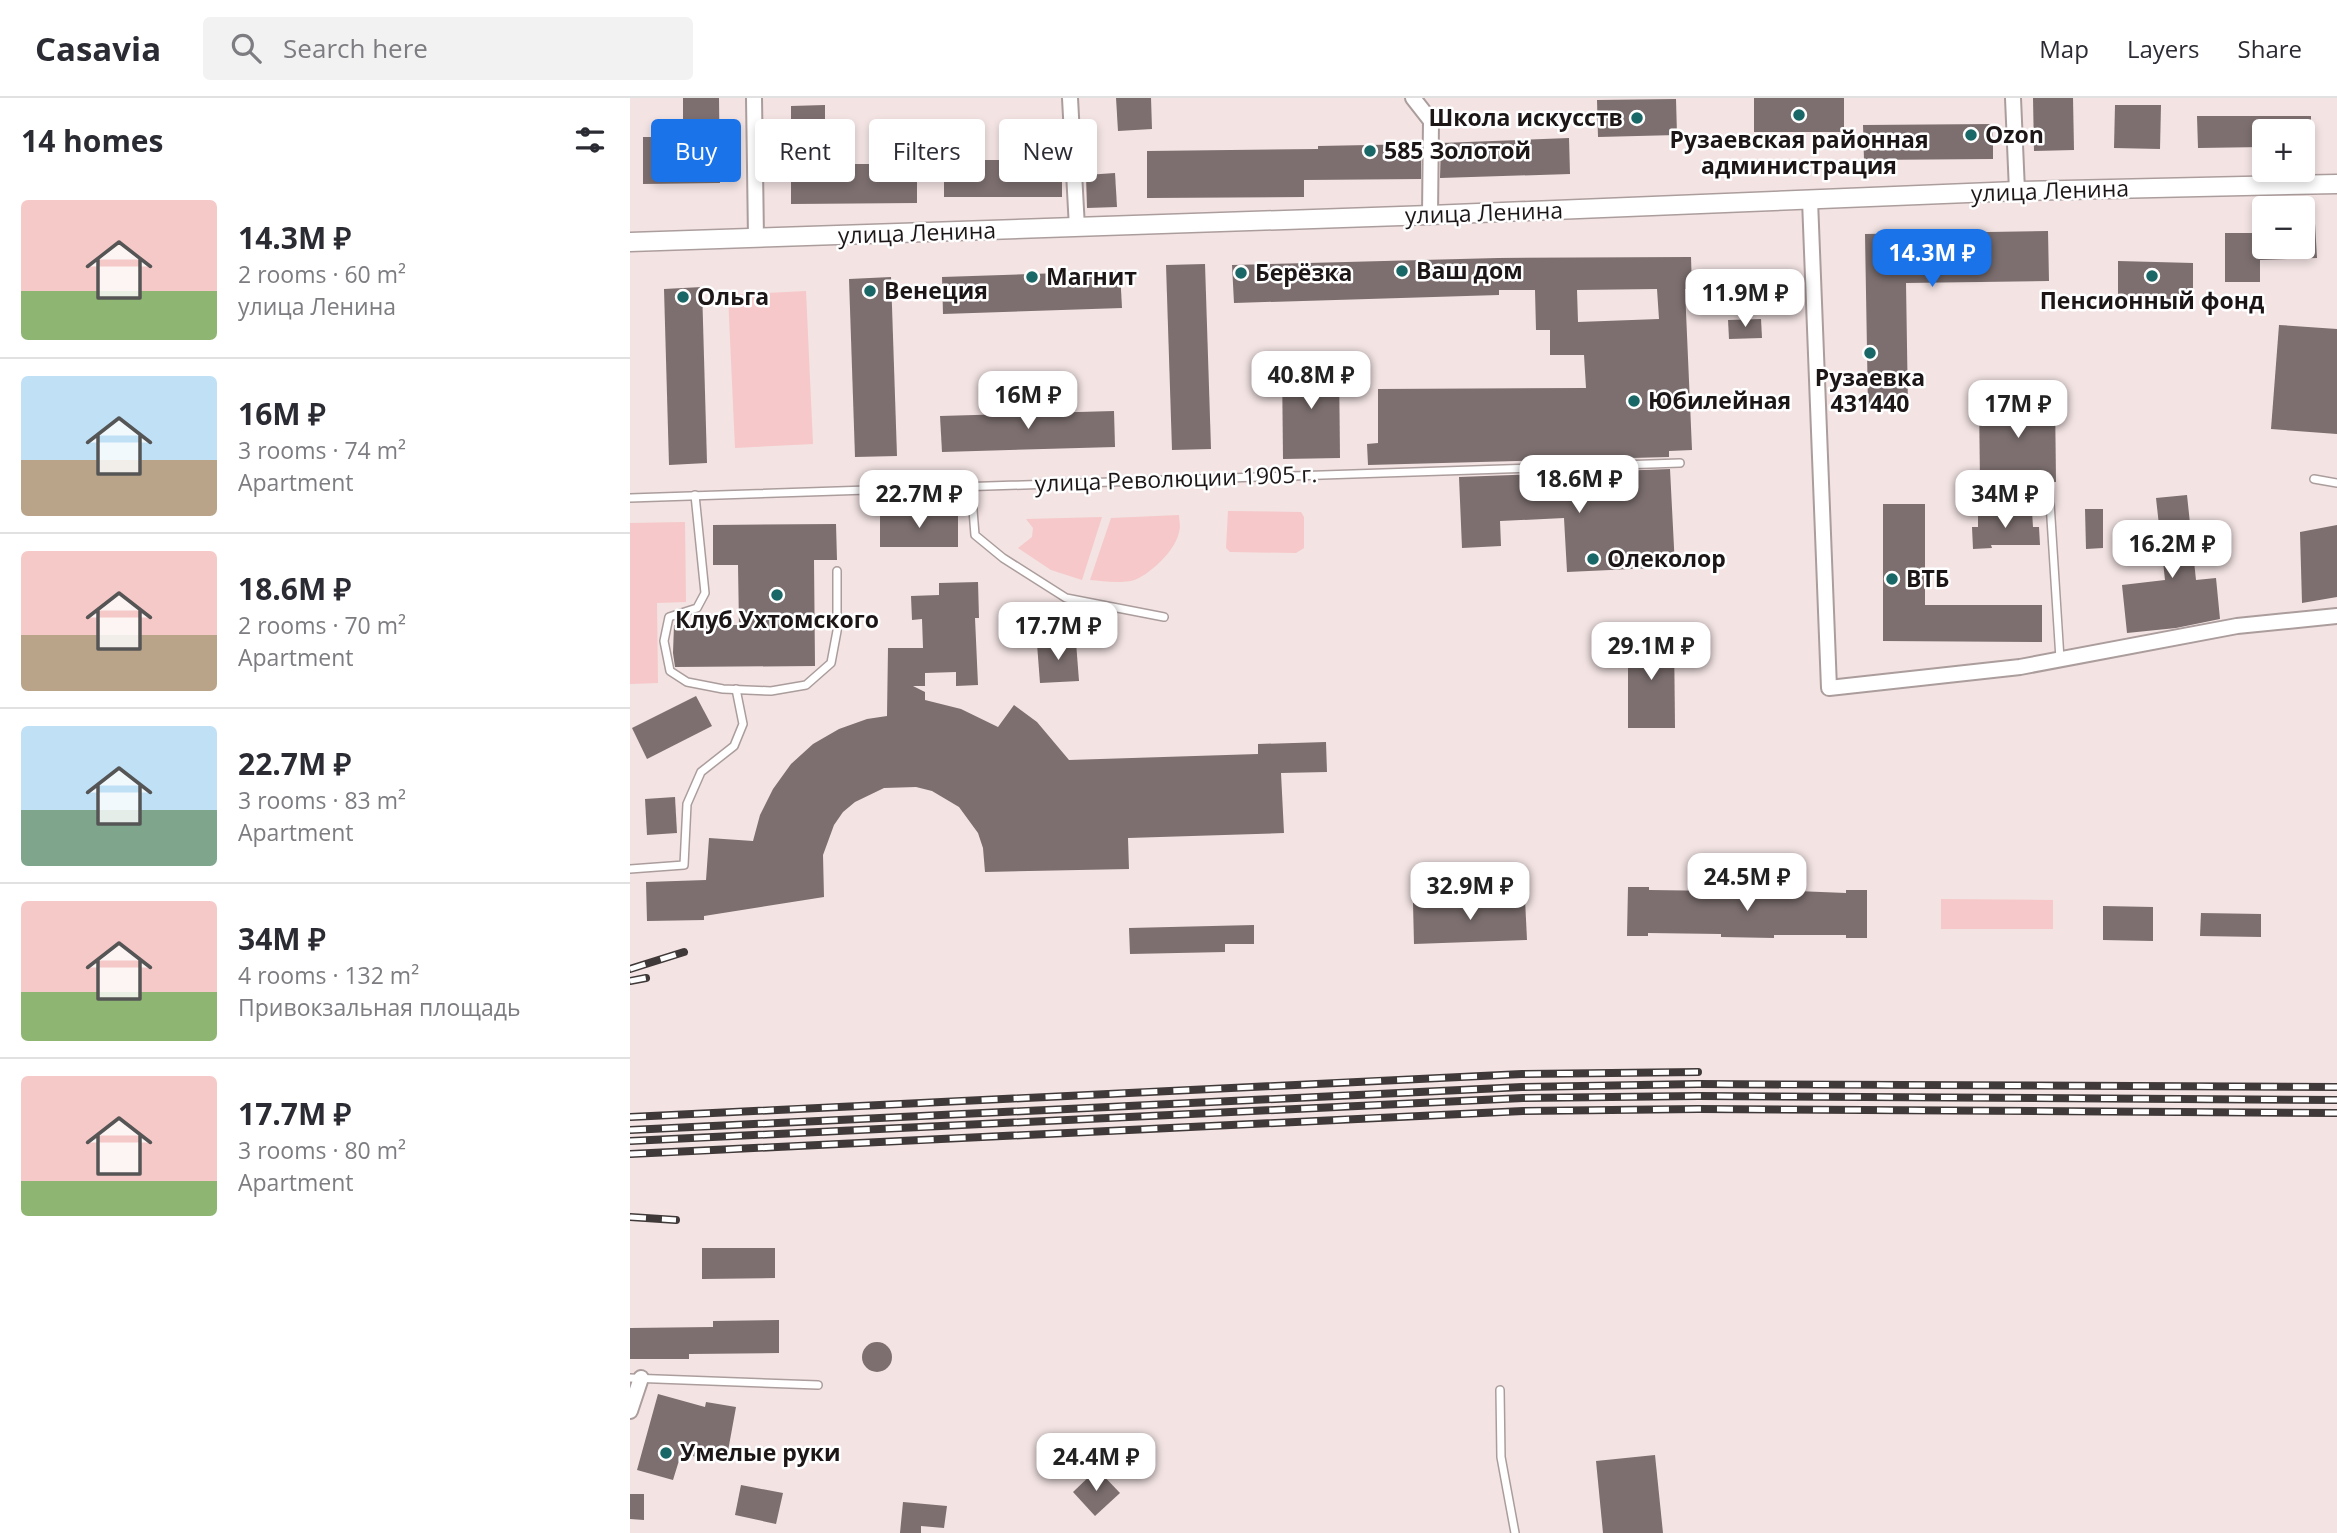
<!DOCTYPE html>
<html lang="en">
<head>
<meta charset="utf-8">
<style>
	:root { --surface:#fff; --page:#f2f2f3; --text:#2b2b33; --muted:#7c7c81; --line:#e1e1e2; --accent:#1a73e8 }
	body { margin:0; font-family:"Open Sans",sans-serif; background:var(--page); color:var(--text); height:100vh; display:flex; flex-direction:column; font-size:26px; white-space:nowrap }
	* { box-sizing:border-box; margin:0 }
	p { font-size:23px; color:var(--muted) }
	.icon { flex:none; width:38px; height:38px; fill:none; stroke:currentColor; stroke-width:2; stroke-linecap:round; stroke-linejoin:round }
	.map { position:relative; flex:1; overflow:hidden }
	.drawer { display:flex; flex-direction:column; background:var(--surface); width:630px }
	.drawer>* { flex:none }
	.banner { position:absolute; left:21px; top:21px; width:665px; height:63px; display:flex; gap:14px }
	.fabs { position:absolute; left:1622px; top:21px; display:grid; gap:14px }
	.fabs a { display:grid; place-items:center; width:63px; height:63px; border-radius:7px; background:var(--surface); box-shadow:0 4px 10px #0003; font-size:35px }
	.price { position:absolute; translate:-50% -60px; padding:0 16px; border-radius:14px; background:#fff; color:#222; font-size:23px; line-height:46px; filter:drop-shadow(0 2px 4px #0008) }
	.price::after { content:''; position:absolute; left:50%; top:42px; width:21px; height:16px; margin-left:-10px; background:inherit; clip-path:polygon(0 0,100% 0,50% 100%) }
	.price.selected { background:var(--accent); color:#fff }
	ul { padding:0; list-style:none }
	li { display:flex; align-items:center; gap:21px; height:175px; padding:0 21px }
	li+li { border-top:2px solid var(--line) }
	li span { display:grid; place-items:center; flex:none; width:196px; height:140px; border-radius:7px; color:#555 }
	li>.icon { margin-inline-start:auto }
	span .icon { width:84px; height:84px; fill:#fffc; stroke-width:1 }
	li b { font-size:30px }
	h2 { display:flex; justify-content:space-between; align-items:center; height:84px; padding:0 21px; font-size:30px }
	.tag { padding:0 24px; border-radius:7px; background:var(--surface); box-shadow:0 4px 10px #0003; font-size:24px; line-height:63px }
	.tag.selected { background:var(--accent); color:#fff }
	header { display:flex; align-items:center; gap:42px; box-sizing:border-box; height:98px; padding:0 35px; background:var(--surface); border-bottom:2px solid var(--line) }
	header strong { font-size:33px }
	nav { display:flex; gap:38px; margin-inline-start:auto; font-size:24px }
	.search { width:490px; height:63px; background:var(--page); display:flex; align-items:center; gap:18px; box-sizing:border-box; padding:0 24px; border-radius:7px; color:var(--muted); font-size:26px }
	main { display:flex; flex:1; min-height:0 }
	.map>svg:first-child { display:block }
</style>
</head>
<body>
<header>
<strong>Casavia</strong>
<div class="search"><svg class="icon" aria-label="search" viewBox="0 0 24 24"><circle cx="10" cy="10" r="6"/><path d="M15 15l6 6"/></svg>Search here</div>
<nav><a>Map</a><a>Layers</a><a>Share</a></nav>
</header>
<main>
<section class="drawer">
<h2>14 homes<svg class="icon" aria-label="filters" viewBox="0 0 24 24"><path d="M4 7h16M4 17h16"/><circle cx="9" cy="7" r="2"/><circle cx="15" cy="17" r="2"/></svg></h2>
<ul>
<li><span style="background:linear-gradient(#f6c9c9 65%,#8fb573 0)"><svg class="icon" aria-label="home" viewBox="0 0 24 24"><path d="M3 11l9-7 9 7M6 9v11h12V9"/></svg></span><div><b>14.3M ₽</b><p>2 rooms · 60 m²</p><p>улица Ленина</p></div></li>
<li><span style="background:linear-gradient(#bfe0f5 60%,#b9a48a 0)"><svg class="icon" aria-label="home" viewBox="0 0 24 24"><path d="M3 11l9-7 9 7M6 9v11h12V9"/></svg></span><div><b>16M ₽</b><p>3 rooms · 74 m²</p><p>Apartment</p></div></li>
<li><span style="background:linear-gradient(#f6c9c9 60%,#b9a48a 0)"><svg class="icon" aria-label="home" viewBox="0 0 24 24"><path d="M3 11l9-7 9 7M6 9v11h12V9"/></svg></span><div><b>18.6M ₽</b><p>2 rooms · 70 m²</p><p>Apartment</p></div></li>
<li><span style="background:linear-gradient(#bfe0f5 60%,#7fa58c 0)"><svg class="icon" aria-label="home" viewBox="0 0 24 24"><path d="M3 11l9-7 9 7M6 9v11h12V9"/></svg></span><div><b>22.7M ₽</b><p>3 rooms · 83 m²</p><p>Apartment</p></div></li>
<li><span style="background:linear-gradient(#f6c9c9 65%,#8fb573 0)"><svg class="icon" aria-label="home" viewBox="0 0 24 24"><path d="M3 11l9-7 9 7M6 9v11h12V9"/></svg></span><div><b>34M ₽</b><p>4 rooms · 132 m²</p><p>Привокзальная площадь</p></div></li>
<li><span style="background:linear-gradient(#f6c9c9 75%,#8fb573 0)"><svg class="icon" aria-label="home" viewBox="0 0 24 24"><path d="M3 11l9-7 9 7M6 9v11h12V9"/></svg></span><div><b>17.7M ₽</b><p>3 rooms · 80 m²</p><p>Apartment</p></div></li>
</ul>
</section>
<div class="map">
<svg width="1707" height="1435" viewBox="0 0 1707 1435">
	<rect width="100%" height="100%" fill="#f3e3e3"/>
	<!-- green -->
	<g fill="#f6c8c9">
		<polygon points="176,193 183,346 105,350 98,197"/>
		<polygon points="598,413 671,414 674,419 674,450 666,455 600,454 596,450"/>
		<path d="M549,417C549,422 551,429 549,434C546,451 524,472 509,480C496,487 474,483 460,482L481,420Z"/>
		<polygon points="472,419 452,482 421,472 388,450 402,439 403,430 396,421"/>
		<polygon points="55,424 56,504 27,505 28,585 0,586 0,425"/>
		<polygon points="1311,801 1423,802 1423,831 1311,831"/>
	</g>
	<!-- building -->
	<g fill="#7d6f6f" fill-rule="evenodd">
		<polygon points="53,0 89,0 90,85 13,86 13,39 53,39"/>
		<polygon points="486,0 521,0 522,31 488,33"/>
		<rect x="1124" y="0" width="90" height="34"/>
		<polygon points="1403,0 1443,0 1444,52 1404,53"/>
		<polygon points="1046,1 1047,37 968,39 967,2"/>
		<polygon points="195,7 195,66 287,66 287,105 161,106 161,8"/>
		<polygon points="1485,7 1531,7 1530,51 1484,50"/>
		<polygon points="1567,18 1681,18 1681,33 1634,33 1634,49 1568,50"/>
		<polygon points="1363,26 1363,61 1234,62 1233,27"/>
		<polygon points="939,40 940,76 810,80 811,45"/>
		<polygon points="791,46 791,81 674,82 674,99 517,100 517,53 688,51 688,48"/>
		<rect x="314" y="62" width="118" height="37"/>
		<polygon points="485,75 487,109 457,110 456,77"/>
		<polygon points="1673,108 1684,108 1687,160 1630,162 1630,184 1595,184 1595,135 1631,135 1630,149 1673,149"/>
		<polygon points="1418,133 1419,183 1276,185 1278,311 1238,311 1235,136"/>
		<path d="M1061,159L1062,191H1055L1062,352L1039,353V359L738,367L737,346L748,345V291L956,290L954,257H920V232H906L905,192H869V197L604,205L602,167L868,160ZM1027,191L1029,221L948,224L947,192Z"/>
		<polygon points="1488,163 1563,165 1563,207 1488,206"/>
		<polygon points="575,166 581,351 542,352 536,167"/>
		<polygon points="490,173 492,210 313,216 312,179"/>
		<polygon points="261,179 267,358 225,359 219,181"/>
		<polygon points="72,189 77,365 39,367 34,191"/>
		<polygon points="1131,221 1132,240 1099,241 1098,222"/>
		<polygon points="1649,227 1707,231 1707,336 1641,331"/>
		<polygon points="652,266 709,266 710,360 653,361"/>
		<polygon points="1425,300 1426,384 1350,385 1349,301"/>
		<polygon points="484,313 485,349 312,354 310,318"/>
		<polygon points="1040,371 1045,469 937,474 934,420 870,423 871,448 832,450 829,379"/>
		<polygon points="1557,397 1566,482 1586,480 1590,521 1546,530 1497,535 1492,487 1535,482 1526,400"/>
		<polygon points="1253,406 1295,406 1295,507 1412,507 1412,544 1253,543"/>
		<polygon points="1455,411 1473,411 1473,450 1456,451"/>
		<polygon points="1402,413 1403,429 1409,429 1410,447 1361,447 1362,450 1343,451 1342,429 1348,429 1348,415"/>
		<polygon points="328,414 328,449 250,449 250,415"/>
		<polygon points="206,426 207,462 184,462 185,568 45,569 43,555 44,527 109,527 108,467 83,467 83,427"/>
		<polygon points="1707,427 1707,499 1672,505 1670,434"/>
		<polygon points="348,484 349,520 345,520 348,587 326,588 326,574 295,575 295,588 283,588 295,594 295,602 331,611 368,629 384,607 407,624 439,662 628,656 628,646 696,644 697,674 651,675 654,735 498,740 499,771 355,774 353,750 348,735 329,709 302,693 286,689 254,690 225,704 213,714 204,727 193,757 194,799 74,818 74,822 17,823 16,784 76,782 79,740 123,743 130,717 143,691 161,666 183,646 209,631 237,621 257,618 258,550 293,550 292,521 282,522 281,498 309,497 309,485"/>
		<polygon points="998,537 1044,537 1045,630 998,630"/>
		<polygon points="446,544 449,583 410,585 407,546"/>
		<polygon points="66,598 82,628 17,661 2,630"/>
		<polygon points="45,699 47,735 17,737 15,701"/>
		<polygon points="998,789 1019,789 1019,792 1093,793 1093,790 1216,795 1216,792 1237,792 1237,840 1216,840 1216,837 1144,837 1144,840 1091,839 1091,836 1018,835 1018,838 997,838"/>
		<polygon points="895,801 897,842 784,846 783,805"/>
		<polygon points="1473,808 1523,809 1523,843 1473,842"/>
		<polygon points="1571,815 1631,816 1631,839 1570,838"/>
		<polygon points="624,827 624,846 595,846 595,854 500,856 499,830"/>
		<polygon points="72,1150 145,1150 145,1180 72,1181"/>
		<polygon points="149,1222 149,1255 59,1256 59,1261 0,1261 0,1230 83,1229 83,1223"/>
		<circle cx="247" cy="1259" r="15"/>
		<polygon points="28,1296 75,1309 76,1304 106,1309 96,1364 51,1356 43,1382 7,1372"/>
		<polygon points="1025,1357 1033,1435 973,1435 966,1363"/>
		<polygon points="467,1371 490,1395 465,1418 443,1394"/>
		<polygon points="111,1387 153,1395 146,1426 105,1417"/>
		<polygon points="0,1396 14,1396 14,1422 0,1421"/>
		<polygon points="273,1404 317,1408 314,1430 291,1428 291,1435 270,1435"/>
	</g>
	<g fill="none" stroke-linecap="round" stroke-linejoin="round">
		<defs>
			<g id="service">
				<polyline points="1684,381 1707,385"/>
				<polyline points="341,387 345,437 373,460 436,500 534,519"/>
				<polyline points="1419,389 1430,561"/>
				<polyline points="65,397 75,495 67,510 39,519 34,543 40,573 57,584 93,591 141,593 176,587 201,565 207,533 207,473"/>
				<polyline points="0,400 1050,365"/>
				<polyline points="0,771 54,767 57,706 71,674 104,648 113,626 106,591"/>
				<polyline points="0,1280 188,1287"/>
				<polyline points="870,1292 871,1359 885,1435"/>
			</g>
			<g id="minor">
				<polyline points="124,0 126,140"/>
				<polyline points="440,0 447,130"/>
				<polyline points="783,0 801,23 800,117"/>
				<polyline points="1383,0 1387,93"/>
				<polyline points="1180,102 1199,590 1390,569 1607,528 1707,518"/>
				<polyline points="0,1313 11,1280"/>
			</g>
			<polyline id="tertiary" points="0,144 800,117 1387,93 1707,86"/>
		</defs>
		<!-- service casing -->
		<use href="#service" stroke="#ac9d9d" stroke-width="10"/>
		<!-- minor casing -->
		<use href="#minor" stroke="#ac9d9d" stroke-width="18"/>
		<!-- tertiary casing -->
		<use href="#tertiary" stroke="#ac9d9d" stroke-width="21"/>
		<!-- service -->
		<use href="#service" stroke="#fff" stroke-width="7"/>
		<!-- minor -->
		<use href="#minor" stroke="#fff" stroke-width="14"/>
		<!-- tertiary -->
		<use href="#tertiary" stroke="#fff" stroke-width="18"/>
		<defs>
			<g id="rail">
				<polyline points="0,871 54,854"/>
				<polyline points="0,883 16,880"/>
				<polyline points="0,1019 892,976 1068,974"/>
				<polyline points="0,1032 892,989 1068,986 1707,989"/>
				<polyline points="0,1043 893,1000 1068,998 1707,1002"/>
				<polyline points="0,1056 893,1013 1068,1011 1707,1015"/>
				<polyline points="0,1119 46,1122"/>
			</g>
		</defs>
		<!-- rail casing -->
		<use href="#rail" stroke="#403939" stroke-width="8"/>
		<!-- rail -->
		<use href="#rail" stroke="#fff" stroke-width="5" stroke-dasharray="16" stroke-linecap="butt"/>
	</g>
	<!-- markers -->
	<g fill="#196766" stroke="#fff" stroke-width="2.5">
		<circle cx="1169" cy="17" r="7"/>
		<circle cx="1007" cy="20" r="7"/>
		<circle cx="1341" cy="37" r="7"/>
		<circle cx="740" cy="53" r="7"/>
		<circle cx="772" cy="173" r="7"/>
		<circle cx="611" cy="175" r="7"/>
		<circle cx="1522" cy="178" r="7"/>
		<circle cx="402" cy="179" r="7"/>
		<circle cx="240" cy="193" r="7"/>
		<circle cx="53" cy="199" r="7"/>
		<circle cx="1240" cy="255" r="7"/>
		<circle cx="1004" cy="303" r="7"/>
		<circle cx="963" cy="461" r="7"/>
		<circle cx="1262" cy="481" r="7"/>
		<circle cx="147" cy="497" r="7"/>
		<circle cx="36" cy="1355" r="7"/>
	</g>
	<g text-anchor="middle" stroke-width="5" stroke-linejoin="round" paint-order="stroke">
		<!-- poi labels -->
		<g font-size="23" font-weight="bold" fill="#1c1617" stroke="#fff" text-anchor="start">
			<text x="993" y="28" text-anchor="end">Школа искусств</text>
			<text x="1355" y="45">Ozon</text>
			<text x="1169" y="50" text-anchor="middle">Рузаевская районная<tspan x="1169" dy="26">администрация</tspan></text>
			<text x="754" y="61">585 Золотой</text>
			<text x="786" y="181">Ваш дом</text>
			<text x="625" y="183">Берёзка</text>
			<text x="416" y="187">Магнит</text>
			<text x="254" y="201">Венеция</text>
			<text x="67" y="207">Ольга</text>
			<text x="1522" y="211" text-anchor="middle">Пенсионный фонд</text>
			<text x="1240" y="288" text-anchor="middle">Рузаевка<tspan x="1240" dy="26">431440</tspan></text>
			<text x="1018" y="311">Юбилейная</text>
			<text x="977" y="469">Олеколор</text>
			<text x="1276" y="489">ВТБ</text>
			<text x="147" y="530" text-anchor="middle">Клуб Ухтомского</text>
			<text x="50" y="1363">Умелые руки</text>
		</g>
		<!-- street labels -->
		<g font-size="23" fill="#1c1617" stroke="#fff">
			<text transform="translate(1420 93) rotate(-2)" y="8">улица Ленина</text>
			<text transform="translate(854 115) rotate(-2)" y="8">улица Ленина</text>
			<text transform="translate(287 135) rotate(-2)" y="8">улица Ленина</text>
			<text transform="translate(546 381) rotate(-2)" y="8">улица Революции 1905 г.</text>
		</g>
	</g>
</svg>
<div class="fabs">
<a>+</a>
<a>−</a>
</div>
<b class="price selected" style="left:1302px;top:191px">14.3M ₽</b>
<b class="price" style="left:1115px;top:231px">11.9M ₽</b>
<b class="price" style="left:681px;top:313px">40.8M ₽</b>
<b class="price" style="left:398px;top:333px">16M ₽</b>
<b class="price" style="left:1388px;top:342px">17M ₽</b>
<b class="price" style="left:949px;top:417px">18.6M ₽</b>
<b class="price" style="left:289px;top:432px">22.7M ₽</b>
<b class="price" style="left:1375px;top:432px">34M ₽</b>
<b class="price" style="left:1542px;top:482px">16.2M ₽</b>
<b class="price" style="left:428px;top:564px">17.7M ₽</b>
<b class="price" style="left:1021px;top:584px">29.1M ₽</b>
<b class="price" style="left:1117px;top:815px">24.5M ₽</b>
<b class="price" style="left:840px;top:824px">32.9M ₽</b>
<b class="price" style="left:466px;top:1395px">24.4M ₽</b>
<div class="banner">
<a class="tag selected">Buy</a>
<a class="tag">Rent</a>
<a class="tag">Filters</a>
<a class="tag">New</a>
</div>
</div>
</main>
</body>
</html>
